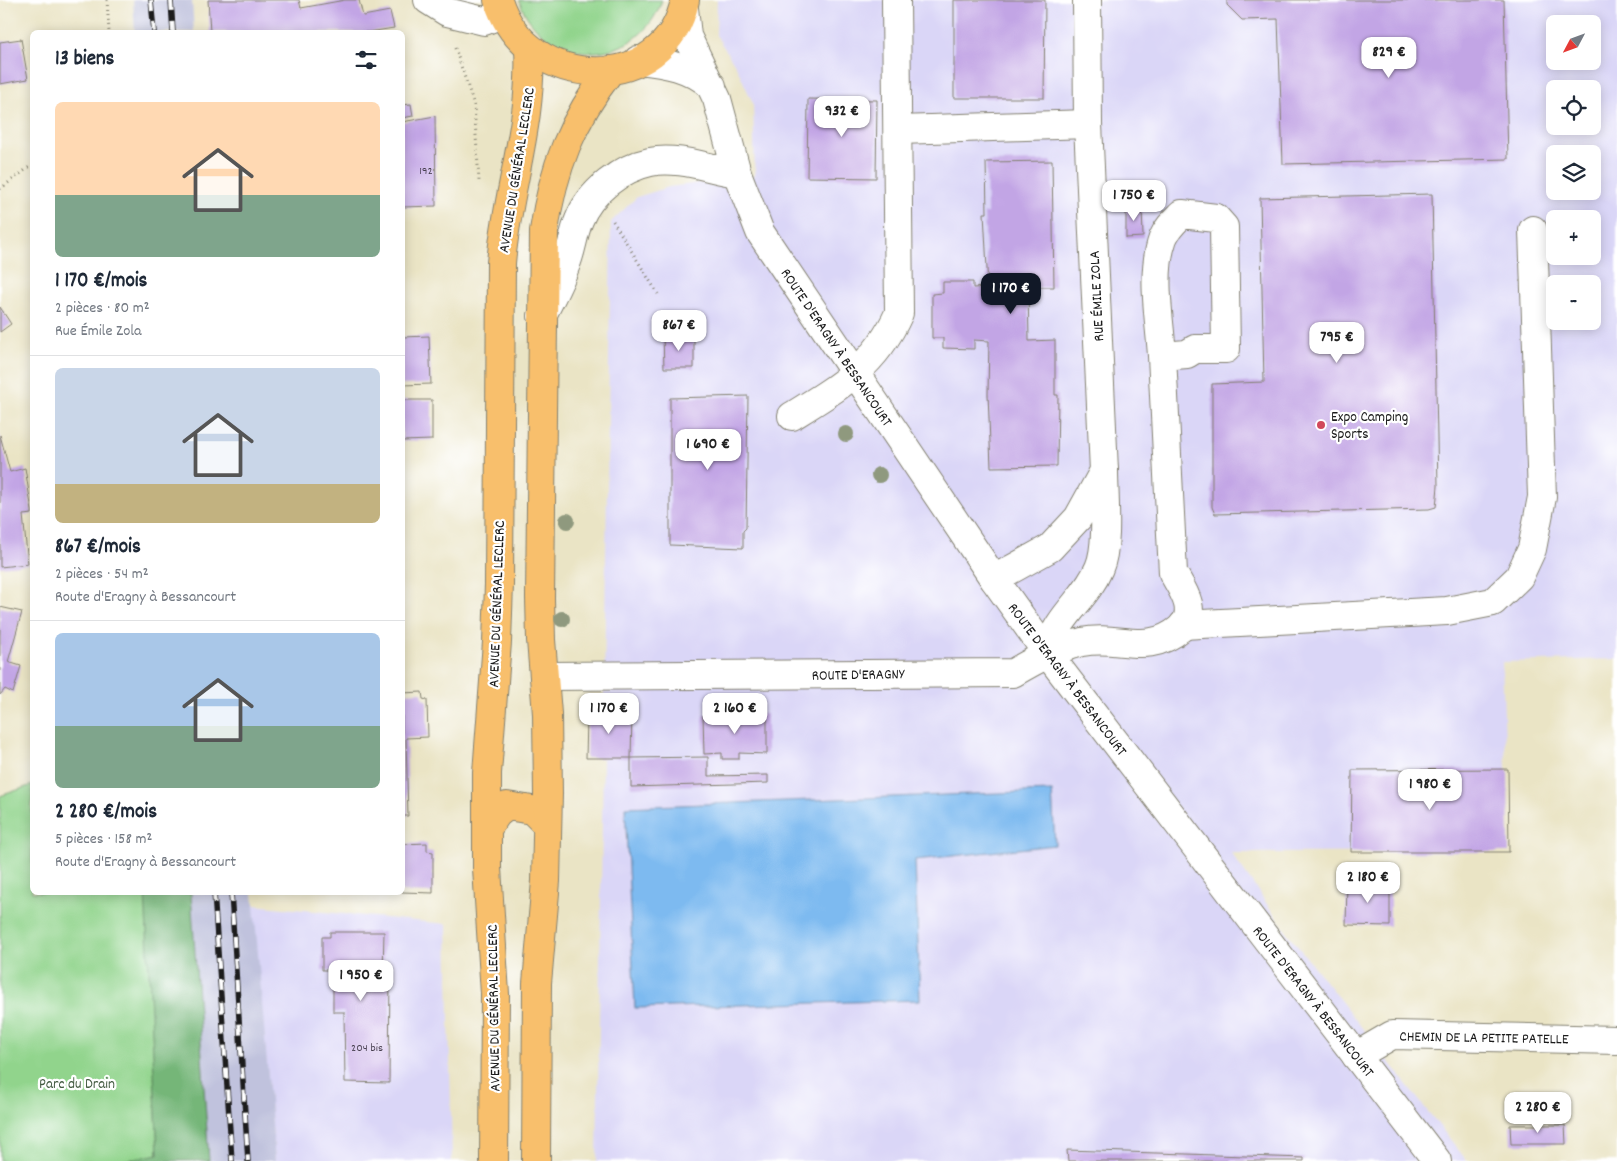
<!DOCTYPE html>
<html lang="fr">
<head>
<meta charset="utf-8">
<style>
	:root { --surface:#fff; --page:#f2f2f3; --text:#1f2937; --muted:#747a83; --line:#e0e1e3; --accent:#111827 }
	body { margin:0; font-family:Dekko,sans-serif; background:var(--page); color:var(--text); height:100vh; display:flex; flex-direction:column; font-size:19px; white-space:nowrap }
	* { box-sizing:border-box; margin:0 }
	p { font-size:16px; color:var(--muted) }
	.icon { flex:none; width:28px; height:28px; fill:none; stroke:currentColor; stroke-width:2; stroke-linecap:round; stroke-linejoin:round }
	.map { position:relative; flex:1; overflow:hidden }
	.details { position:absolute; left:30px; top:30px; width:375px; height:865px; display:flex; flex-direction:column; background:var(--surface); border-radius:8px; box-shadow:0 2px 12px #0003 }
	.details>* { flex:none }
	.needle { width:32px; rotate:229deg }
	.tools { position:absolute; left:1546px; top:15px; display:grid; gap:10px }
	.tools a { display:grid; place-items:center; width:55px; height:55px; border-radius:8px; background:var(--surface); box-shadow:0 2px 12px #0003; font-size:25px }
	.price { position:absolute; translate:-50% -42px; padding:0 11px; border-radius:10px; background:#fff; color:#222; font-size:16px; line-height:32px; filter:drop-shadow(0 1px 2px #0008) }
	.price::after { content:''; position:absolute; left:50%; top:30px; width:15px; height:11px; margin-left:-8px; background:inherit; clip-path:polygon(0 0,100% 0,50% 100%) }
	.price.active { background:var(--accent); color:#fff }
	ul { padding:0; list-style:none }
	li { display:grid; align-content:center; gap:10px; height:265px; padding:0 25px }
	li+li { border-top:1px solid var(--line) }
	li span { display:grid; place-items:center; height:155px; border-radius:8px; color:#555 }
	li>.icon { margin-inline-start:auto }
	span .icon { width:90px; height:90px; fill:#fffc; stroke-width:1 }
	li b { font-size:21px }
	h2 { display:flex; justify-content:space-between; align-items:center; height:60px; padding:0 25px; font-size:21px }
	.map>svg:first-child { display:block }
</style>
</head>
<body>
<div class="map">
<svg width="1617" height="1161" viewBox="0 0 1617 1161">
	<rect width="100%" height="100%" fill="#fff"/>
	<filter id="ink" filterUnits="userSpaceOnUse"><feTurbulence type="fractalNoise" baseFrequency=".02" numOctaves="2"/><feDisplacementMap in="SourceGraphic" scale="10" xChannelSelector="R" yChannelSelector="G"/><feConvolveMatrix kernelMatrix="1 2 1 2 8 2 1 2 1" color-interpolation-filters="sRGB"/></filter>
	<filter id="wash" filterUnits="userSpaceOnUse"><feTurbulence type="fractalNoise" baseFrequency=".0096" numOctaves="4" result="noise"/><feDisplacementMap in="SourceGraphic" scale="20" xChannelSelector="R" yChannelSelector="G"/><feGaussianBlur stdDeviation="1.12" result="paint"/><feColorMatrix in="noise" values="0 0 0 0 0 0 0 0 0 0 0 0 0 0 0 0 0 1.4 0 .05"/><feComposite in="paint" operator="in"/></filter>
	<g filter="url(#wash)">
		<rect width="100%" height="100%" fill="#eae4c5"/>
		<!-- built -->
		<g fill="#dad6f7" fill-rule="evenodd">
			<path d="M717,0H1617V659L1502,662L1509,852L1231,853L1288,934L1467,1161H597L611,222L637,197L669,187L755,176L753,103L737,68L716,35ZM1555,24H1592V61H1555ZM1555,89H1592V126H1555ZM1555,154H1592V191H1555ZM1555,219H1592V256H1555ZM1555,284H1592V321H1555Z"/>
			<polygon points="253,905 447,924 452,1161 275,1161"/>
		</g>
		<!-- industrial -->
		<g fill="#c0c2dd">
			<polygon points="133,0 192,0 194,32 135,32"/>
			<polygon points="191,893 253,893 275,1161 209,1161"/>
		</g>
		<!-- green -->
		<g fill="#91d48c" stroke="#567854">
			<path d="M519,0H662C639,70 543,69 519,0Z"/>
			<polygon points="32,785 32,892 146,893 158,1155 121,1161 0,1161 0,796"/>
		</g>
		<!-- forest -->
		<polygon fill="#74b678" stroke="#48694a" points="145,893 191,893 209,1161 121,1161 158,1154"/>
		<!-- water -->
		<polygon fill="#7dbaf0" stroke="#4c6b86" points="1052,791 1055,845 915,860 920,1000 635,1008 625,807"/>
		<g id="blocks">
			<!-- building -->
			<g fill="#c2a5e5">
				<polygon points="208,0 299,0 301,8 345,0 359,0 363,16 390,11 394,28 369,32 210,32"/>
				<polygon points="954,0 1045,0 1044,98 954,98"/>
				<polygon points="1227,0 1504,0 1508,159 1283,164 1278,19 1242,20 1227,5"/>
				<polygon points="21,39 28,79 0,84 0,42"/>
				<polygon points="808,99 877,100 876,178 807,177"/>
				<polygon points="411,104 413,116 402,118 402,105"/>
				<polygon points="435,116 436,206 402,207 402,122"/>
				<polygon points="1052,161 1054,287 1028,287 1029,341 1055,340 1055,395 1058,395 1057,466 991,467 988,394 989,341 974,340 974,349 943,348 943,338 932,338 932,294 943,293 943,282 973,282 973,288 988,287 984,213 987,213 986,162"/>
				<polygon points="1432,194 1438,486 1436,507 1429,509 1215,514 1212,507 1212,384 1264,382 1260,198"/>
				<polygon points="1142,206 1143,237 1126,238 1126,207"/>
				<polygon points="0,307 11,324 0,332"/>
				<polygon points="429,336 431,384 402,385 402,337"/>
				<polygon points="663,336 694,338 694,368 664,368"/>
				<polygon points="748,396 746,528 743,531 743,548 670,545 670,398"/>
				<polygon points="402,400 432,400 432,440 402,441"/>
				<polygon points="0,435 10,472 25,468 32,511 32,514 23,515 28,564 0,567"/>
				<polygon points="0,607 22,612 8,662 21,666 13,693 5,689 0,695"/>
				<polygon points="422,692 423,699 427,700 428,737 406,738 408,816 402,816 402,693"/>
				<polygon points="597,712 632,712 631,758 586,758 587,718"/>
				<polygon points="767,714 767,754 739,753 739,759 722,759 722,753 704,754 703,715"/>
				<polygon points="708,757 708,776 768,775 768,783 631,787 631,758"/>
				<polygon points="1508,769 1509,852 1351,852 1352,770"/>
				<polygon points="427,843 427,851 433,852 433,893 402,892 402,844"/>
				<polygon points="1347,883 1390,883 1390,926 1346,925"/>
				<polygon points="330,932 384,932 383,971 390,972 389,1083 345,1082 344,1012 333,1012 333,970 322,970 322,937 330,937"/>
				<polygon points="1510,1125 1565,1125 1566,1144 1511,1144"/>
				<polygon points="1067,1150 1304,1158 1304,1161 1068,1161"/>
			</g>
		</g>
	</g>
	<g filter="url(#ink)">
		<use href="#blocks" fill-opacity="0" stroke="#838070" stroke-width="1"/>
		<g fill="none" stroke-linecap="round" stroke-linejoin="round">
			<defs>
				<g id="minor">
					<polyline points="428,0 447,12 484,21 502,14"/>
					<polyline points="1087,0 1088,124 1104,471"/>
					<polyline points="684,8 687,36 717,99 737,173 760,232 994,579 1047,653 1437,1161"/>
					<path d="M638,60C667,63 690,67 712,86"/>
					<polyline points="899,130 1088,124"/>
					<path d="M542,316C550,299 560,282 566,264C572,250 573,234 579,220C590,192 621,168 650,162C678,156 710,169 737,173"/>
					<path d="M792,416C839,387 876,365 899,313L896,0"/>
					<path d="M994,579L1050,548L1078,518L1104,471C1104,496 1109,546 1099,568C1086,600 1057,615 1047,653"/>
					<polyline points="1183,625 1447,611 1493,602 1519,577 1532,549 1542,497 1533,230"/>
					<path d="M544,676L1013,673C1035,660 1057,648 1082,642C1120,634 1146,657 1181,628C1199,612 1182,589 1173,573L1162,356L1187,354L1195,349H1226L1224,227L1216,218L1182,214C1175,221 1167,228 1163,238C1150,274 1160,320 1162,356"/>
					<polyline points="1356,1056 1392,1035 1617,1040"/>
				</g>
				<g id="major">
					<path d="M498,0C528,95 667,95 685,0"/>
					<polyline points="487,829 497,814 507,806 532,810 547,825"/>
					<path d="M494,1161L495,994L487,868V773L497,642L499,584L501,263C507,191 533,122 529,49"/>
					<path d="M536,1161L537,983L546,881L548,794L547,714L541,640L540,598L544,231C553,168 572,120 611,70"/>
				</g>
			</defs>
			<!-- minor casing -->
			<use href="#minor" stroke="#838070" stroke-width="30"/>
			<!-- major casing -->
			<use href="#major" stroke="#838070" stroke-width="30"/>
			<!-- path -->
			<g stroke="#838070" stroke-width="3" stroke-dasharray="1 4" stroke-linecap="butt">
				<polyline points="107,0 109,32"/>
				<polyline points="455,48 474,105 479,181"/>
				<polyline points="0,189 32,165"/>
				<polyline points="613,221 658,294"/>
			</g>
			<!-- minor -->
			<use href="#minor" stroke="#fff" stroke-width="28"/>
			<!-- major -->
			<use href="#major" stroke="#f8bf6c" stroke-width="28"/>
			<defs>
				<g id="rail">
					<polyline points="151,0 154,32"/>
					<polyline points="171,0 173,32"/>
					<polyline points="214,892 232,1161"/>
					<polyline points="231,892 248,1161"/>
				</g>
			</defs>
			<!-- rail casing -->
			<use href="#rail" stroke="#1c1c1c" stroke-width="5.5"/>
			<!-- rail -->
			<use href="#rail" stroke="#fff" stroke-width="4" stroke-dasharray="11" stroke-linecap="butt"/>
		</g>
		<!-- trees -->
		<g fill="#8f997e">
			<circle cx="846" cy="434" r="8"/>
			<circle cx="879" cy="475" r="8"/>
			<circle cx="567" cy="521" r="8"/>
			<circle cx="562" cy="619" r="8"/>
		</g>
	</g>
	<!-- markers -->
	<circle fill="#d1495b" stroke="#fff" stroke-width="2" cx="1321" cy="425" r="5"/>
	<g text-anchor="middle" stroke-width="4.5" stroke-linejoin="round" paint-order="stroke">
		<!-- number labels -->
		<g font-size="12" fill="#463e4e">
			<text x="426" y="174">192</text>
			<text x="367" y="1051">204 bis</text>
		</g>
		<!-- street labels -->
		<g font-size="15" fill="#1c1c1c" stroke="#fff">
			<text transform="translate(516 170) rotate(-81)" y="5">AVENUE DU GÉNÉRAL LECLERC</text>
			<text transform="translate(1096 296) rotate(-93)" y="5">RUE ÉMILE ZOLA</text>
			<text transform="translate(837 347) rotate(56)" y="5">ROUTE D'ERAGNY À BESSANCOURT</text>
			<text transform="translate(496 604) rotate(-88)" y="5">AVENUE DU GÉNÉRAL LECLERC</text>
			<text transform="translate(858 674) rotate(-1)" y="5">ROUTE D'ERAGNY</text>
			<text transform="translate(1068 679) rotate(53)" y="5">ROUTE D'ERAGNY À BESSANCOURT</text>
			<text transform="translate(1314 1001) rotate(52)" y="5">ROUTE D'ERAGNY À BESSANCOURT</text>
			<text transform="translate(493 1008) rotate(-91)" y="5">AVENUE DU GÉNÉRAL LECLERC</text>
			<text transform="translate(1484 1037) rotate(1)" y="5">CHEMIN DE LA PETITE PATELLE</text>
		</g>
		<!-- poi labels -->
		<g font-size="15" fill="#1c1c1c" stroke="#fff" text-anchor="start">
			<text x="1331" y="421">Expo Camping<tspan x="1331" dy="17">Sports</tspan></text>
		</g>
		<!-- park labels -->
		<g font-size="15" fill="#455c43" stroke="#fff">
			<text x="77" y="1088">Parc du Drain</text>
		</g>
	</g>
</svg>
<div class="tools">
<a><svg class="needle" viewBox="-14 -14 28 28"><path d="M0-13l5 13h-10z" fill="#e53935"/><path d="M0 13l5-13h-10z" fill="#747a83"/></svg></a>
<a><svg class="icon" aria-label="locate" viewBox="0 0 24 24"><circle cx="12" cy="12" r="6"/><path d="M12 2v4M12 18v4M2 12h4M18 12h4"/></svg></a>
<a><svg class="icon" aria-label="layers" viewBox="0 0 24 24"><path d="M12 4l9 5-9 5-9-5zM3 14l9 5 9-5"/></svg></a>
<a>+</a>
<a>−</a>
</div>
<b class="price" style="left:1389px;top:79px">829 €</b>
<b class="price" style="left:842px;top:138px">932 €</b>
<b class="price" style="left:1134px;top:222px">1 750 €</b>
<b class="price active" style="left:1011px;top:315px">1 170 €</b>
<b class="price" style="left:679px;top:352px">867 €</b>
<b class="price" style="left:1337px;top:364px">795 €</b>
<b class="price" style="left:708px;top:471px">1 690 €</b>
<b class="price" style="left:609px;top:735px">1 170 €</b>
<b class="price" style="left:735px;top:735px">2 160 €</b>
<b class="price" style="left:1430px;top:811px">1 980 €</b>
<b class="price" style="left:1368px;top:904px">2 180 €</b>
<b class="price" style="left:361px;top:1002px">1 950 €</b>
<b class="price" style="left:1538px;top:1134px">2 280 €</b>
<section class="details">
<h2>13 biens<svg class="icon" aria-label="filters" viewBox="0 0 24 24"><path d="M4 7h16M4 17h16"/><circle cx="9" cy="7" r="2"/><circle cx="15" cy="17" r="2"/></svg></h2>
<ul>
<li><span style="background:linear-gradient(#ffd9b3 60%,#7fa58c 0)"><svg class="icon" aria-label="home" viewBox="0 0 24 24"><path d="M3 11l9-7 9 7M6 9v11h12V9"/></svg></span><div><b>1 170 €/mois</b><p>2 pièces · 80 m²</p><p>Rue Émile Zola</p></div></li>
<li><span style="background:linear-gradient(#c9d6e8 75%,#c2b280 0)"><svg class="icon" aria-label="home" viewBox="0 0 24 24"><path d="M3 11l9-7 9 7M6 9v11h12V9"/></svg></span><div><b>867 €/mois</b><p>2 pièces · 54 m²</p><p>Route d'Eragny à Bessancourt</p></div></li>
<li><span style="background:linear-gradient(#a9c7e8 60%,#7fa58c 0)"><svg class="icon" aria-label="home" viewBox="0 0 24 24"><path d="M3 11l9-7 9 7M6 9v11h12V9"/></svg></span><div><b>2 280 €/mois</b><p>5 pièces · 158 m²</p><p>Route d'Eragny à Bessancourt</p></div></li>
</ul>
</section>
</div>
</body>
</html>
